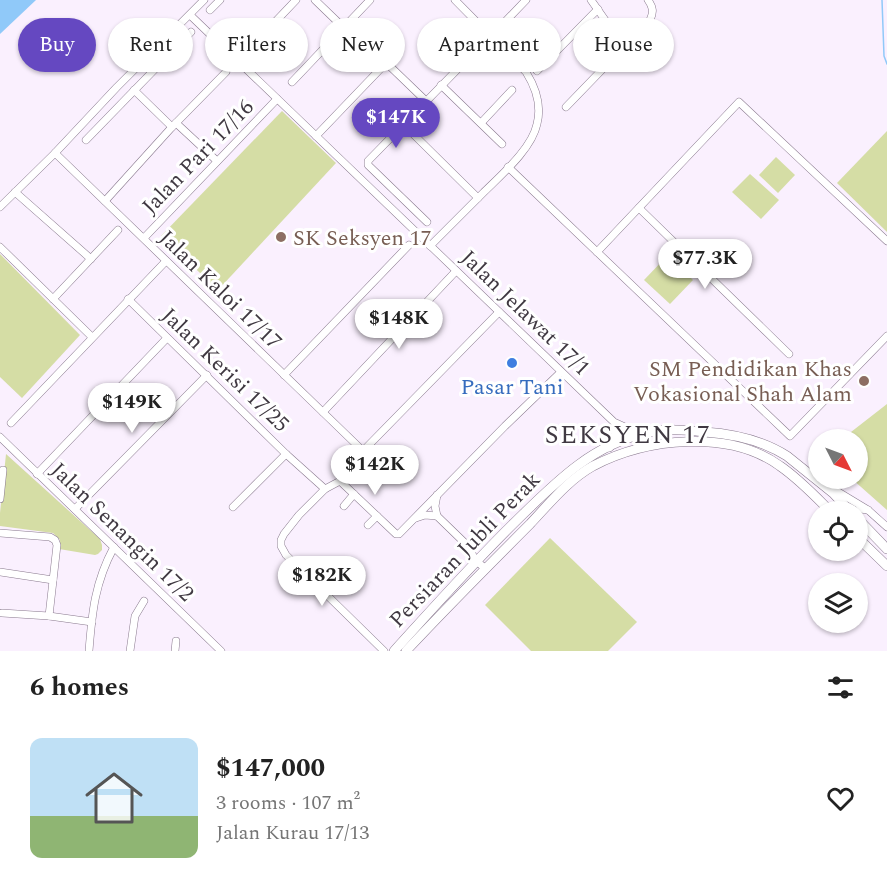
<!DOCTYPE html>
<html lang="en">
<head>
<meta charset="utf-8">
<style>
	:root { --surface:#fff; --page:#f2f2f2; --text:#222; --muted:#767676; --accent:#6548c1 }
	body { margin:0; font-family:Spectral,serif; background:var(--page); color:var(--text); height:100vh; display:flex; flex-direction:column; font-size:22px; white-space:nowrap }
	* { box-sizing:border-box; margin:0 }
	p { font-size:20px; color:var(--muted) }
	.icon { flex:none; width:33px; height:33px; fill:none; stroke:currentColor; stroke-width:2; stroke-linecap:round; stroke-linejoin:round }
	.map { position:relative; height:651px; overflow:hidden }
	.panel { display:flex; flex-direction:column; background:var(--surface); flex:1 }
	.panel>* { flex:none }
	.banner { position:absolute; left:18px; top:18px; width:852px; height:54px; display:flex; gap:12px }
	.needle { width:39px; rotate:132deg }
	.fabs { position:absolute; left:808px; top:429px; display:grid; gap:12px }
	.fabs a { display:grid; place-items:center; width:60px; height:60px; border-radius:50%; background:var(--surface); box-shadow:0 2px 4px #0004; font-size:30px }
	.price { position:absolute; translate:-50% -51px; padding:0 14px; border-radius:21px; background:#fff; color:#222; font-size:20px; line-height:39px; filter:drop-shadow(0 2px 3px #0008) }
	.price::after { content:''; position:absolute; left:50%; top:36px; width:18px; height:14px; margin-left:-9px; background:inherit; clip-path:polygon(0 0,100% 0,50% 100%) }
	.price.current { background:var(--accent); color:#fff }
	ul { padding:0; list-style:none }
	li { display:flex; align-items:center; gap:18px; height:150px; padding:0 30px }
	li span { display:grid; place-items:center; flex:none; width:168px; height:120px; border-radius:12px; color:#555 }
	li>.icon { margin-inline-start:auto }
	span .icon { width:72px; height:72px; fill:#fffc; stroke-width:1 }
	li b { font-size:26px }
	h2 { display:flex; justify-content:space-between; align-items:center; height:72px; padding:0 30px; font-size:26px }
	.tag { padding:0 21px; border-radius:27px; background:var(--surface); box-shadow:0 2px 4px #0004; font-size:21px; line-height:54px }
	.tag.current { background:var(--accent); color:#fff }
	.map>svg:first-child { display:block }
</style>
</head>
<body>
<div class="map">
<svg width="887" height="651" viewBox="0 0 887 651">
	<rect width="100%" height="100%" fill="#faf0fe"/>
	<!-- green -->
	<g fill="#d5dda5">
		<polygon points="282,111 336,163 218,290 161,236"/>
		<polygon points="887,131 887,232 837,183"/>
		<polygon points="776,157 795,175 778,193 759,175"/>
		<polygon points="750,174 779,200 761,219 732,192"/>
		<polygon points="0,254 80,335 22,398 0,377"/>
		<polygon points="668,255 693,280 670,304 644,280"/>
		<polygon points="887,404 887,510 852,479 858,478 858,440 842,439"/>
		<polygon points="6,454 100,539 102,545 102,550 98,554 95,555 59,549 60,540 53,533 0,526 0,513"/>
		<polygon points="550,538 637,622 608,651 531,651 485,605"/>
	</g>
	<!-- water -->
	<polygon fill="#90c9f9" points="0,0 36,0 0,34"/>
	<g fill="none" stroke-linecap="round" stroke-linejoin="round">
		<!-- stream -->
		<polyline stroke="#90c9f9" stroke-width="1.5" points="882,0 884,56 887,64"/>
		<defs>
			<g id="minor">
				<polyline points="315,0 343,27"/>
				<polyline points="591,0 624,47"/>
				<polyline points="210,10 220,0"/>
				<polyline points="190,15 616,424 627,439"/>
				<polyline points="346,24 426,101"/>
				<polyline points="500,27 526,0"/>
				<polyline points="238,61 296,0"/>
				<polyline points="537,71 598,9"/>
				<polyline points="292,82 370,0"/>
				<polyline points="441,85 502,144"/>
				<polyline points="134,90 172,127"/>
				<path d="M566,107L650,20C654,12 653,7 648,0"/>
				<polyline points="176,123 217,161"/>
				<polyline points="481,123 512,90"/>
				<polyline points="403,124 478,198"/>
				<polyline points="316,136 386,63"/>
				<polyline points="86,140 191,32"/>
				<polyline points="55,153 363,451"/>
				<polyline points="508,167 790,436 887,336"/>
				<polyline points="15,192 91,259"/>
				<polyline points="105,201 172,127 226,72"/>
				<polyline points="0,207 55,153 117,87 204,0"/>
				<polyline points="639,208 789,354"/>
				<polyline points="427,222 368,165 368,161 490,36"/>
				<polyline points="144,238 277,99"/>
				<path d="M430,246C448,228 465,211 483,193C500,176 532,149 537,124C542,105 536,88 526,72L455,0"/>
				<polyline points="0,247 92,337"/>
				<polyline points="597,252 739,102 887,241"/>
				<polyline points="53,299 118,230"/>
				<polyline points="128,299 286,454 325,489"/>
				<polyline points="284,375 409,245"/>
				<polyline points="323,412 456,271"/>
				<polyline points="11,423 166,261"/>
				<polyline points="0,437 221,651"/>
				<polyline points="37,474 167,338"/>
				<polyline points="340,481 396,534 399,534 505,426 561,372"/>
				<polyline points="830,487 868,510 887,527"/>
				<polyline points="437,495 435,506 437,516 467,545 476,561 485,568"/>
				<polyline points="0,499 3,470"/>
				<polyline points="344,506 354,494"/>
				<polyline points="233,507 286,454"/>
				<polyline points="75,509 207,375"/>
				<polyline points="856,512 860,509 868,510"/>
				<polyline points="416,518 425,515 437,516"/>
				<polyline points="368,525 377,516"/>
				<polyline points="0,533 50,537 55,540 57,545 49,616"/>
				<polyline points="0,572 53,580"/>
				<polyline points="2,613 49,616 92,622"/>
				<path d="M89,651C92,612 95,582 114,547"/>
				<polyline points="130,651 135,616 144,601"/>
				<polyline points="175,651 176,641"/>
				<polyline points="384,651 286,555 281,546 281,540 284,534 299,515 325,489 340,481 363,451 499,312"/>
			</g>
			<g id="major">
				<polyline points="609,447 616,436 616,424 629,430 641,432"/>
				<polyline points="858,519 887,549"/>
				<polyline points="858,538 887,566"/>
				<path d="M394,651C434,607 473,563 516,521C554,484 591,445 646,433C664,428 686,430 705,432C734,434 762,440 787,456L833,493L851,512"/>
				<path d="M406,651C446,608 488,566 530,524C549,504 568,480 593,466C647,438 729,429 780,466C799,479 815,496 831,512"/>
			</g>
		</defs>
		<!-- minor casing -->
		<use href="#minor" stroke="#89798e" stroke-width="8"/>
		<!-- major casing -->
		<use href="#major" stroke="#89798e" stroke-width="10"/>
		<!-- minor -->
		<use href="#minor" stroke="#fff" stroke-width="7"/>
		<!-- major -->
		<use href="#major" stroke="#fff" stroke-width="9"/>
	</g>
	<!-- markers -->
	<g fill="#8d6e63" stroke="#fff" stroke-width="2">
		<circle cx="281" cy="237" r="6"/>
		<circle cx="864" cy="381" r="6"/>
	</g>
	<circle fill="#3f7fe0" stroke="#fff" stroke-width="2" cx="512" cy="363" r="6"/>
	<g text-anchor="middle" stroke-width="6" stroke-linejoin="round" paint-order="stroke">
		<!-- street labels -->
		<g font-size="22" fill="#403942" stroke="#fff">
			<text transform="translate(197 156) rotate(-46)" y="8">Jalan Pari 17/16</text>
			<text transform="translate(221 289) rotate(44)" y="8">Jalan Kaloi 17/17</text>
			<text transform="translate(526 312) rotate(44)" y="8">Jalan Jelawat 17/1</text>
			<text transform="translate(226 369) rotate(44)" y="8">Jalan Kerisi 17/25</text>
			<text transform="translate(123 531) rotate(44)" y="8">Jalan Senangin 17/2</text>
			<text transform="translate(464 549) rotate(-46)" y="8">Persiaran Jubli Perak</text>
		</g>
		<!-- education labels -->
		<g font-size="22" fill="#785e54" stroke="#fff" text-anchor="start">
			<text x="293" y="245">SK Seksyen 17</text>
			<text x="852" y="376" text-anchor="end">SM Pendidikan Khas<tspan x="852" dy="25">Vokasional Shah Alam</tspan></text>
		</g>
		<!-- shop labels -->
		<g font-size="22" fill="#366cbe" stroke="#fff">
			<text x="512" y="394">Pasar Tani</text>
		</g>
		<!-- quarter labels -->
		<g font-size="26" letter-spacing="1.5" fill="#403942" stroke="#fff">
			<text x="628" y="443">SEKSYEN 17</text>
		</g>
	</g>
</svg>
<div class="fabs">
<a><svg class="needle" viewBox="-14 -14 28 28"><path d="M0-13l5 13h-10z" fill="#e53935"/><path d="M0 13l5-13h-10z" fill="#767676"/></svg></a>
<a><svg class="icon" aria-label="locate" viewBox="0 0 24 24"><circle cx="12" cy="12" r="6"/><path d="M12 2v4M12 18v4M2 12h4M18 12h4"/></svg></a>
<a><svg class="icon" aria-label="layers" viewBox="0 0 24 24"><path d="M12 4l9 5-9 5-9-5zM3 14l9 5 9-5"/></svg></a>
</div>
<b class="price current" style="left:396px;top:149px">$147K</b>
<b class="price" style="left:705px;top:290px">$77.3K</b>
<b class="price" style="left:399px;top:350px">$148K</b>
<b class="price" style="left:132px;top:434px">$149K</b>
<b class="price" style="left:375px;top:496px">$142K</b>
<b class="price" style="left:322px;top:607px">$182K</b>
<div class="banner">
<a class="tag current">Buy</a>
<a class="tag">Rent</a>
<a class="tag">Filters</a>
<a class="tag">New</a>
<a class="tag">Apartment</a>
<a class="tag">House</a>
</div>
</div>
<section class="panel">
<h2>6 homes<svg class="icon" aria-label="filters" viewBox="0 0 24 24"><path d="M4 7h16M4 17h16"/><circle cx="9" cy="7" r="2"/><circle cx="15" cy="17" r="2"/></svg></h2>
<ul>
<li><span style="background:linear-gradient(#bfe0f5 65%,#8fb573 0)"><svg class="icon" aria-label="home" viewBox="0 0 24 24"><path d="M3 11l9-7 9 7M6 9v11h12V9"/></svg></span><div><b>$147,000</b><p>3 rooms · 107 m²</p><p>Jalan Kurau 17/13</p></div><svg class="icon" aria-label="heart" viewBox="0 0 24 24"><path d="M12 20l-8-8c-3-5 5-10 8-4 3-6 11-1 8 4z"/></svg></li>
</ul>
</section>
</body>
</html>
